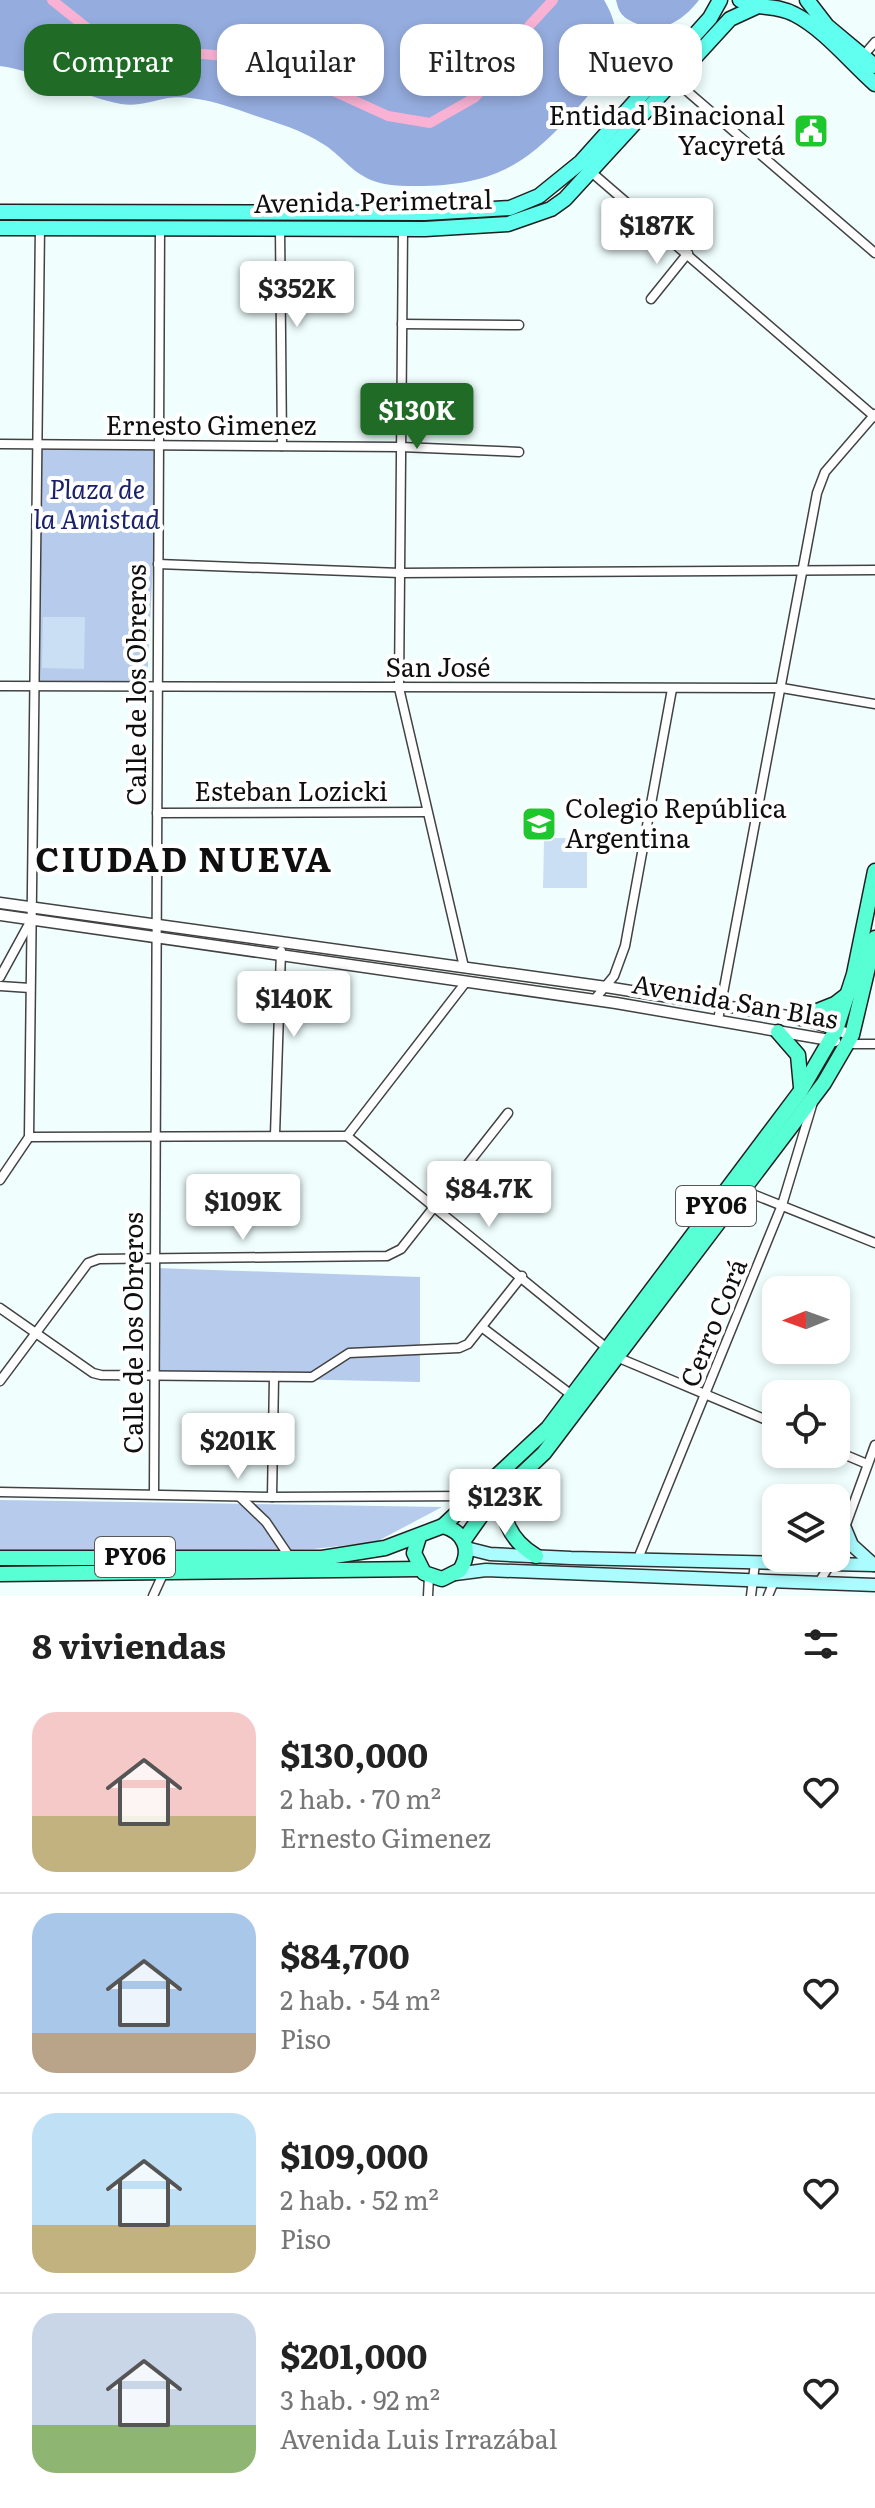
<!DOCTYPE html>
<html lang="es">
<head>
<meta charset="utf-8">
<style>
	:root { --surface:#fff; --page:#f2f2f2; --text:#222; --muted:#767676; --line:#e0e0e0; --accent:#206c27 }
	body { margin:0; font-family:Literata,serif; background:var(--page); color:var(--text); height:100vh; display:flex; flex-direction:column; font-size:30px; white-space:nowrap }
	* { box-sizing:border-box; margin:0 }
	p { font-size:26px; color:var(--muted) }
	.icon { flex:none; width:44px; height:44px; fill:none; stroke:currentColor; stroke-width:2; stroke-linecap:round; stroke-linejoin:round }
	.map { position:relative; height:1596px; overflow:hidden }
	.panel { display:flex; flex-direction:column; background:var(--surface); flex:1 }
	.panel>* { flex:none }
	.banner { position:absolute; left:24px; top:24px; width:828px; height:72px; display:flex; gap:16px }
	.needle { width:52px; rotate:269deg }
	.tools { position:absolute; left:762px; top:1276px; display:grid; gap:16px }
	.tools a { display:grid; place-items:center; width:88px; height:88px; border-radius:16px; background:var(--surface); box-shadow:0 4px 12px #0003; font-size:40px }
	.price { position:absolute; translate:-50% -68px; padding:0 18px; border-radius:8px; background:#fff; color:#222; font-size:26px; line-height:52px; filter:drop-shadow(0 2px 4px #0008) }
	.price::after { content:''; position:absolute; left:50%; top:48px; width:24px; height:18px; margin-left:-12px; background:inherit; clip-path:polygon(0 0,100% 0,50% 100%) }
	.price.current { background:var(--accent); color:#fff }
	ul { padding:0; list-style:none }
	li { display:flex; align-items:center; gap:24px; height:200px; padding:0 32px }
	li+li { border-top:2px solid var(--line) }
	li span { display:grid; place-items:center; flex:none; width:224px; height:160px; border-radius:24px; color:#555 }
	li>.icon { margin-inline-start:auto }
	span .icon { width:96px; height:96px; fill:#fffc; stroke-width:1 }
	li b { font-size:34px }
	h2 { display:flex; justify-content:space-between; align-items:center; height:96px; padding:0 32px; font-size:34px }
	.tag { padding:0 28px; border-radius:24px; background:var(--surface); box-shadow:0 4px 12px #0003; font-size:28px; line-height:72px }
	.tag.current { background:var(--accent); color:#fff }
	.map>svg:first-child { display:block }
</style>
</head>
<body>
<div class="map">
<svg width="875" height="1596" viewBox="0 0 875 1596">
	<rect width="100%" height="100%" fill="#f0fffe"/>
	<!-- green -->
	<g fill="#b7cbec">
		<polygon points="37,445 159,446 147,682 36,682"/>
		<polygon points="156,1268 420,1277 420,1382 157,1376"/>
		<polygon points="0,1500 442,1507 376,1542 313,1549 0,1553"/>
	</g>
	<!-- forest -->
	<g fill="#95acde">
		<path d="M0,0H604C627,39 615,65 587,97C536,156 505,184 424,186C406,186 388,187 371,180C350,171 341,155 323,144C297,127 268,121 239,110C218,103 191,95 168,98C152,101 137,107 121,104C78,96 43,72 0,66Z"/>
		<path d="M616,0H699C682,22 660,35 635,23C622,17 619,13 616,0Z"/>
	</g>
	<!-- pitch -->
	<g fill="#cadff3">
		<polygon points="43,617 85,617 84,669 42,668"/>
		<polygon points="544,838 587,838 587,888 543,888"/>
	</g>
	<g fill="none" stroke-linecap="round" stroke-linejoin="round">
		<!-- canal -->
		<polyline stroke="#fab2d4" stroke-width="10" points="52,0 87,28 130,48 263,59 388,116 430,123 474,98 508,61 529,26 553,0"/>
		<defs>
			<g id="minor">
				<polyline points="863,56 875,42"/>
				<polyline points="673,79 875,253"/>
				<polyline points="590,171 875,417"/>
				<polyline points="280,227 282,446"/>
				<polyline points="403,228 399,688 464,967"/>
				<polyline points="651,299 688,253"/>
				<polyline points="402,324 519,325"/>
				<polyline points="0,444 401,447 519,452"/>
				<polyline points="158,564 400,573 875,570"/>
				<polyline points="0,686 782,688 875,704"/>
				<polyline points="157,813 426,812"/>
				<polyline points="0,977 29,924"/>
				<polyline points="0,986 30,988"/>
				<polyline points="594,1000 614,976 625,946 672,689"/>
				<polyline points="718,1020 817,493 825,472 875,414"/>
				<polyline points="849,1044 875,1044"/>
				<polyline points="275,1135 281,951"/>
				<polyline points="347,1136 466,982"/>
				<polyline points="29,1137 347,1136 619,1358 776,1424"/>
				<polyline points="0,1180 29,1137 40,226"/>
				<polyline points="745,1191 875,1243"/>
				<polyline points="0,1308 93,1373 101,1375 312,1377 349,1353 459,1348 468,1344 522,1276"/>
				<polyline points="483,1328 573,1396"/>
				<polyline points="0,1381 88,1263 99,1259 387,1256 401,1249 508,1113"/>
				<polyline points="836,1451 867,1464"/>
				<polyline points="0,1492 272,1497 475,1496"/>
				<polyline points="154,1493 160,226"/>
				<polyline points="240,1497 266,1522 291,1559"/>
				<polyline points="272,1497 274,1377"/>
				<polyline points="836,1552 875,1445"/>
				<polyline points="637,1561 782,1205 813,1102"/>
				<polyline points="818,1584 834,1558"/>
				<polyline points="153,1596 164,1572"/>
				<polyline points="428,1596 429,1576"/>
				<polyline points="751,1596 755,1563"/>
				<polyline points="768,1596 773,1584"/>
			</g>
			<g id="tertiary">
				<polyline points="0,903 606,987 800,1018 852,1035"/>
				<polyline points="0,915 616,1003 835,1041"/>
			</g>
			<g id="secondary">
				<polyline points="844,1526 852,1545 874,1565"/>
				<polyline points="466,1548 490,1554 571,1558 875,1565"/>
				<polyline points="455,1574 486,1570 875,1585"/>
			</g>
			<g id="primary">
				<path d="M740,0C757,10 776,4 794,14C824,29 850,62 875,84"/>
				<polyline points="807,0 827,26 875,66"/>
				<polyline points="0,212 425,213 510,208 539,196 581,162 710,18 720,0"/>
				<polyline points="0,228 425,229 508,224 551,209 565,199 730,19 756,7"/>
			</g>
			<g id="trunk">
				<polyline points="800,1018 835,1004 848,994"/>
				<polyline points="778,1032 798,1055 801,1087"/>
				<path d="M511,1487C495,1514 511,1541 536,1556"/>
				<polyline points="443,1526 548,1428 800,1092 836,1030 854,974 875,871"/>
				<polyline points="464,1540 488,1506 544,1453 824,1083 852,1035 875,938"/>
				<path d="M0,1558H322L385,1548L443,1526C465,1532 472,1551 460,1570L442,1579L424,1573L414,1553L419,1537"/>
				<polyline points="0,1574 420,1569"/>
			</g>
		</defs>
		<!-- minor casing -->
		<use href="#minor" stroke="#424242" stroke-width="11"/>
		<!-- tertiary casing -->
		<use href="#tertiary" stroke="#424242" stroke-width="13"/>
		<!-- secondary casing -->
		<use href="#secondary" stroke="#313131" stroke-width="15"/>
		<!-- primary casing -->
		<use href="#primary" stroke="#202020" stroke-width="17"/>
		<!-- trunk casing -->
		<use href="#trunk" stroke="#202020" stroke-width="17"/>
		<!-- minor -->
		<use href="#minor" stroke="#fff" stroke-width="8"/>
		<!-- tertiary -->
		<use href="#tertiary" stroke="#fff" stroke-width="10"/>
		<!-- secondary -->
		<use href="#secondary" stroke="#abfcff" stroke-width="12"/>
		<!-- primary -->
		<use href="#primary" stroke="#60ffef" stroke-width="14"/>
		<!-- trunk -->
		<use href="#trunk" stroke="#58fed4" stroke-width="14"/>
	</g>
	<!-- icons -->
	<defs>
		<symbol id="civic-square" viewBox="-11 -11 22 22"><rect x="-9" y="-9" width="18" height="18" rx="4" fill="#1ec72e" stroke="#fff"/><path d="M-.6-6.5H3V-4.5H.6V-3L4-1V1h2V6H-6V1h2V-1L-.6-3ZM-1.2 2.5V6h2.4V2.5Z" fill="#fff"/></symbol>
		<symbol id="school-square" viewBox="-11 -11 22 22"><rect x="-9" y="-9" width="18" height="18" rx="4" fill="#1ec72e" stroke="#fff"/><path d="M0-5L7-2L0 1L-7-2ZM-4 1L0 2.5L4 1V4Q0 6-4 4Z" fill="#fff"/></symbol>
	</defs>
	<g fill-rule="evenodd">
		<use href="#civic-square" x="791" y="111" width="40" height="40"/>
		<use href="#school-square" x="519" y="804" width="40" height="40"/>
	</g>
	<g text-anchor="middle" stroke-width="8" stroke-linejoin="round" paint-order="stroke">
		<!-- shield labels -->
		<g fill="#fff" stroke="#575757" stroke-width="2">
			<rect x="676" y="1186" width="80" height="40" rx="6"/>
			<rect x="95" y="1537" width="80" height="40" rx="6"/>
		</g>
		<g font-size="24" font-weight="bold" fill="#0f0f0f">
			<text x="716" y="1214">PY06</text>
			<text x="135" y="1565">PY06</text>
		</g>
		<!-- poi labels -->
		<g font-size="26" fill="#0f0f0f" stroke="#fff" text-anchor="end">
			<text x="785" y="125">Entidad Binacional<tspan x="785" dy="30">Yacyretá</tspan></text>
			<text x="565" y="818" text-anchor="start">Colegio República<tspan x="565" dy="30">Argentina</tspan></text>
		</g>
		<!-- street labels -->
		<g font-size="26" fill="#0f0f0f" stroke="#fff">
			<text transform="translate(373 202) rotate(-1)" y="9">Avenida Perimetral</text>
			<text x="211" y="435">Ernesto Gimenez</text>
			<text x="438" y="677">San José</text>
			<text transform="translate(137 685) rotate(-90)" y="9">Calle de los Obreros</text>
			<text x="291" y="801">Esteban Lozicki</text>
			<text transform="translate(735 1002) rotate(10)" y="9">Avenida San Blas</text>
			<text transform="translate(714 1323) rotate(-68)" y="9">Cerro Corá</text>
			<text transform="translate(134 1333) rotate(-90)" y="9">Calle de los Obreros</text>
		</g>
		<!-- park labels -->
		<g font-size="26" font-style="italic" fill="#1a206b" stroke="#fff">
			<text x="97" y="499">Plaza de<tspan x="97" dy="30">la Amistad</tspan></text>
		</g>
		<!-- district labels -->
		<g font-size="34" font-weight="bold" letter-spacing="2" fill="#0f0f0f" stroke="#fff">
			<text x="184" y="872">CIUDAD NUEVA</text>
		</g>
	</g>
</svg>
<div class="tools">
<a><svg class="needle" viewBox="-14 -14 28 28"><path d="M0-13l5 13h-10z" fill="#e53935"/><path d="M0 13l5-13h-10z" fill="#767676"/></svg></a>
<a><svg class="icon" aria-label="locate" viewBox="0 0 24 24"><circle cx="12" cy="12" r="6"/><path d="M12 2v4M12 18v4M2 12h4M18 12h4"/></svg></a>
<a><svg class="icon" aria-label="layers" viewBox="0 0 24 24"><path d="M12 4l9 5-9 5-9-5zM3 14l9 5 9-5"/></svg></a>
</div>
<b class="price" style="left:657px;top:266px">$187K</b>
<b class="price" style="left:297px;top:329px">$352K</b>
<b class="price current" style="left:417px;top:451px">$130K</b>
<b class="price" style="left:294px;top:1039px">$140K</b>
<b class="price" style="left:489px;top:1229px">$84.7K</b>
<b class="price" style="left:243px;top:1242px">$109K</b>
<b class="price" style="left:238px;top:1481px">$201K</b>
<b class="price" style="left:505px;top:1537px">$123K</b>
<div class="banner">
<a class="tag current">Comprar</a>
<a class="tag">Alquilar</a>
<a class="tag">Filtros</a>
<a class="tag">Nuevo</a>
</div>
</div>
<section class="panel">
<h2>8 viviendas<svg class="icon" aria-label="filters" viewBox="0 0 24 24"><path d="M4 7h16M4 17h16"/><circle cx="9" cy="7" r="2"/><circle cx="15" cy="17" r="2"/></svg></h2>
<ul>
<li><span style="background:linear-gradient(#f6c9c9 65%,#c2b280 0)"><svg class="icon" aria-label="home" viewBox="0 0 24 24"><path d="M3 11l9-7 9 7M6 9v11h12V9"/></svg></span><div><b>$130,000</b><p>2 hab. · 70 m²</p><p>Ernesto Gimenez</p></div><svg class="icon" aria-label="heart" viewBox="0 0 24 24"><path d="M12 20l-8-8c-3-5 5-10 8-4 3-6 11-1 8 4z"/></svg></li>
<li><span style="background:linear-gradient(#a9c7e8 75%,#b9a48a 0)"><svg class="icon" aria-label="home" viewBox="0 0 24 24"><path d="M3 11l9-7 9 7M6 9v11h12V9"/></svg></span><div><b>$84,700</b><p>2 hab. · 54 m²</p><p>Piso</p></div><svg class="icon" aria-label="heart" viewBox="0 0 24 24"><path d="M12 20l-8-8c-3-5 5-10 8-4 3-6 11-1 8 4z"/></svg></li>
<li><span style="background:linear-gradient(#bfe0f5 70%,#c2b280 0)"><svg class="icon" aria-label="home" viewBox="0 0 24 24"><path d="M3 11l9-7 9 7M6 9v11h12V9"/></svg></span><div><b>$109,000</b><p>2 hab. · 52 m²</p><p>Piso</p></div><svg class="icon" aria-label="heart" viewBox="0 0 24 24"><path d="M12 20l-8-8c-3-5 5-10 8-4 3-6 11-1 8 4z"/></svg></li>
<li><span style="background:linear-gradient(#c9d6e8 70%,#8fb573 0)"><svg class="icon" aria-label="home" viewBox="0 0 24 24"><path d="M3 11l9-7 9 7M6 9v11h12V9"/></svg></span><div><b>$201,000</b><p>3 hab. · 92 m²</p><p>Avenida Luis Irrazábal</p></div><svg class="icon" aria-label="heart" viewBox="0 0 24 24"><path d="M12 20l-8-8c-3-5 5-10 8-4 3-6 11-1 8 4z"/></svg></li>
</ul>
</section>
</body>
</html>
